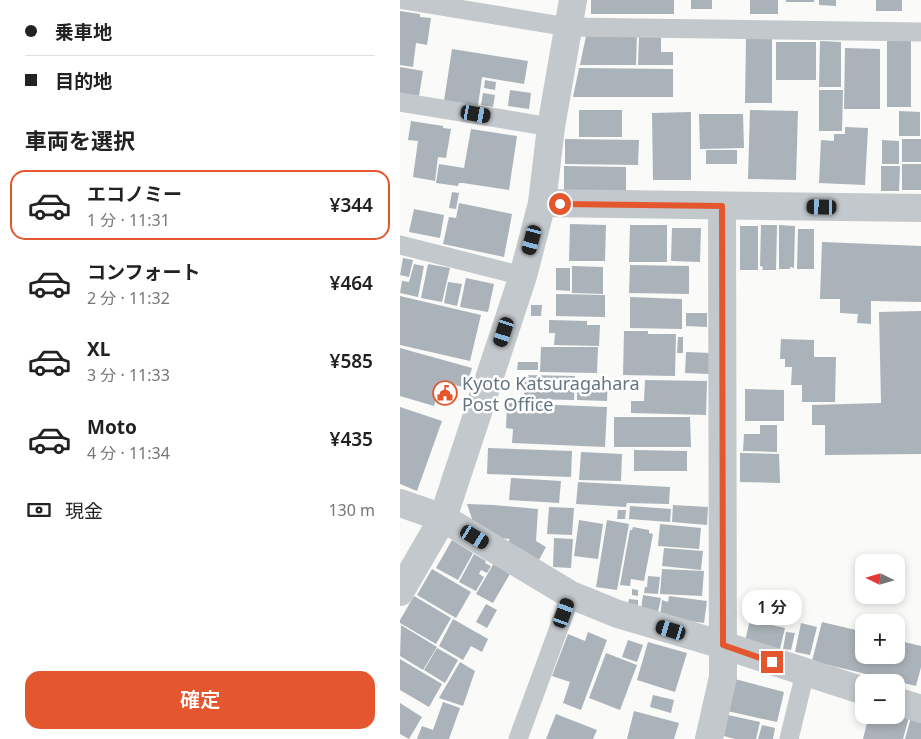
<!DOCTYPE html>
<html lang="ja">
<meta charset="utf-8">
<style>
:root{--surface:#fff;--page:#f2f2f2;--text:#222;--muted:#767676;--line:#e0e0e0;--accent:#e4572e}
body{margin:0;font-family:"Noto Sans","Noto Sans JP",sans-serif;background:var(--page);color:var(--text);height:100vh;display:flex;flex-direction:column;font-size:19px;white-space:nowrap}
*{box-sizing:border-box;margin:0}
p{font-size:16px;color:var(--muted)}
.icon{flex:none;width:28px;height:28px;fill:none;stroke:currentColor;stroke-width:2;stroke-linecap:round;stroke-linejoin:round}
.map{position:relative;flex:1;overflow:hidden}
.drawer{display:flex;flex-direction:column;background:var(--surface);width:400px}
.drawer>*{flex:none}
.guide{display:grid;align-content:center;height:110px;padding:0 25px;background:var(--surface)}
.needle{width:32px;rotate:275deg}
.fabs{position:absolute;left:455px;top:554px;display:grid;gap:10px}
.fabs a{display:grid;place-items:center;width:50px;height:50px;border-radius:10px;background:var(--surface);box-shadow:0 2px 8px #0003;font-size:25px}
.end{position:absolute;width:22px;height:22px;margin:-11px;border:6px solid #e4572e;background:#fff;box-shadow:0 0 0 2px #fff}
.from{border-radius:50%}
.bubble{position:absolute;height:35px;border-radius:15px;background:var(--surface);box-shadow:0 2px 8px #0003;font-size:16px;font-weight:600;line-height:35px;text-align:center}
.car{position:absolute;width:15px;height:30px;margin:-15px -8px;border-radius:6px;box-shadow:0 0 4px 1px #0007;background:linear-gradient(#222 24%,#8ab4d8 0 40%,#222 0 76%,#8ab4d8 0 86%,#222 0)}
.guide b{display:flex;align-items:center;gap:18px;height:48px;font-size:19px}
.guide b+b{border-top:1px solid var(--line)}
.guide i{width:12px;height:12px;background:var(--text)}
ul{padding:0;list-style:none}
li{display:flex;align-items:center;gap:15px;height:70px;margin:0 10px 8px;padding:0 15px;border:2px solid transparent;border-radius:15px}
li div{flex:1}
li b{display:block;font-size:19px}
li em{font-style:normal;font-weight:600}
li.active{border-color:var(--accent)}
li>.icon{width:45px;height:45px;stroke-width:1.5}
h2{padding:0 25px;font-size:22px;line-height:60px}
.pay{display:flex;align-items:center;gap:12px;height:55px;padding:0 25px;font-size:19px}
.pay p{margin-inline-start:auto}
.cta{display:flex;gap:10px;margin-top:auto;padding:10px 25px}
.cta a{flex:1;height:58px;border-radius:15px;background:var(--accent);color:#fff;font-size:20px;font-weight:600;line-height:58px;text-align:center}
main{display:flex;flex:1;min-height:0}
.map>svg:first-child{display:block}
</style>
<main>
<section class="drawer">
<div class="guide">
<b><i class="from"></i>乗車地</b>
<b><i></i>目的地</b>
</div>
<h2>車両を選択</h2>
<ul>
<li class="active"><svg class="icon" aria-label="car" viewBox="0 0 24 24"><path d="M5 17H2v-5l4-1 3-4h7l3 4 3 1v5h-3M9 17h6M6 11h13"/><circle cx="7" cy="17" r="2"/><circle cx="17" cy="17" r="2"/></svg><div><b>エコノミー</b><p>1 分 · 11:31</p></div><em>¥344</em></li>
<li><svg class="icon" aria-label="car" viewBox="0 0 24 24"><path d="M5 17H2v-5l4-1 3-4h7l3 4 3 1v5h-3M9 17h6M6 11h13"/><circle cx="7" cy="17" r="2"/><circle cx="17" cy="17" r="2"/></svg><div><b>コンフォート</b><p>2 分 · 11:32</p></div><em>¥464</em></li>
<li><svg class="icon" aria-label="car" viewBox="0 0 24 24"><path d="M5 17H2v-5l4-1 3-4h7l3 4 3 1v5h-3M9 17h6M6 11h13"/><circle cx="7" cy="17" r="2"/><circle cx="17" cy="17" r="2"/></svg><div><b>XL</b><p>3 分 · 11:33</p></div><em>¥585</em></li>
<li><svg class="icon" aria-label="car" viewBox="0 0 24 24"><path d="M5 17H2v-5l4-1 3-4h7l3 4 3 1v5h-3M9 17h6M6 11h13"/><circle cx="7" cy="17" r="2"/><circle cx="17" cy="17" r="2"/></svg><div><b>Moto</b><p>4 分 · 11:34</p></div><em>¥435</em></li>
</ul>
<div class="pay"><svg class="icon" aria-label="cash" viewBox="0 0 24 24"><path d="M3 7h18v10H3z"/><circle cx="12" cy="12" r="2"/></svg>現金<p>130 m</p></div>
<div class="cta"><a>確定</a></div>
</section>
<div class="map">
<svg width="521" height="739" viewBox="0 0 521 739">
<rect width="100%" height="100%" fill="#fafaf8"/>
<g fill="#aab3b9">
<rect x="191" y="0" width="83" height="14"/>
<rect x="291" y="0" width="21" height="9"/>
<rect x="350" y="0" width="28" height="14"/>
<rect x="386" y="0" width="28" height="2"/>
<polygon points="419,0 436,0 436,6 419,5"/>
<rect x="476" y="0" width="26" height="11"/>
<polygon points="0,11 20,14 20,17 31,18 27,45 16,43 13,67 0,65"/>
<polygon points="237,35 236,65 180,65 186,36"/>
<polygon points="239,36 261,36 261,52 273,52 273,65 238,65"/>
<polygon points="346,38 372,39 372,103 345,103"/>
<rect x="487" y="40" width="24" height="67"/>
<polygon points="420,41 441,42 441,87 419,87"/>
<rect x="376" y="42" width="40" height="38"/>
<polygon points="445,48 480,49 480,109 444,109"/>
<polygon points="52,49 128,61 124,84 82,77 78,106 44,101"/>
<polygon points="0,67 23,71 19,96 0,93"/>
<polygon points="179,68 273,69 273,97 173,97"/>
<polygon points="85,80 96,82 95,90 84,88"/>
<polygon points="110,90 131,93 129,109 108,106"/>
<polygon points="419,90 443,90 442,131 419,131"/>
<polygon points="83,93 95,95 93,107 81,105"/>
<rect x="179" y="110" width="43" height="27"/>
<polygon points="350,110 398,111 396,180 348,179"/>
<polygon points="499,111 520,112 520,136 499,136"/>
<polygon points="291,112 291,180 253,180 252,113"/>
<polygon points="299,114 343,114 344,148 300,149"/>
<polygon points="11,121 43,126 43,128 51,129 46,158 38,157 35,181 13,177 18,141 8,140"/>
<polygon points="445,127 468,128 465,185 419,183 421,140 434,141 434,134 445,134"/>
<polygon points="71,129 117,136 109,190 63,183 59,183 58,186 36,183 39,164 64,168"/>
<polygon points="165,139 239,140 238,165 165,164"/>
<rect x="502" y="139" width="19" height="23"/>
<polygon points="482,140 499,141 499,164 482,164"/>
<rect x="306" y="150" width="31" height="14"/>
<rect x="502" y="164" width="19" height="26"/>
<polygon points="164,166 226,167 226,192 164,192"/>
<polygon points="481,166 500,166 499,191 481,191"/>
<polygon points="52,192 59,193 56,209 49,208"/>
<polygon points="59,203 112,214 104,257 43,244 49,217 56,218"/>
<polygon points="14,209 44,215 40,238 9,232"/>
<polygon points="170,224 206,225 205,261 169,261"/>
<polygon points="230,225 267,225 267,262 229,262"/>
<polygon points="361,225 377,225 376,270 362,270 363,267 360,266"/>
<polygon points="379,225 395,226 394,268 390,267 390,269 379,269"/>
<rect x="340" y="226" width="18" height="44"/>
<polygon points="272,228 301,228 300,262 271,261"/>
<polygon points="398,229 414,229 414,269 397,269"/>
<polygon points="422,242 521,246 521,302 471,301 471,324 457,323 458,314 440,313 440,299 420,299"/>
<polygon points="3,258 13,260 9,277 0,275"/>
<polygon points="14,264 24,266 18,297 0,293 2,281 9,282"/>
<polygon points="28,264 50,268 42,302 21,298"/>
<polygon points="230,265 289,266 289,294 229,293"/>
<polygon points="172,266 203,267 203,294 172,293"/>
<polygon points="156,268 170,268 170,291 156,290"/>
<polygon points="66,278 94,284 88,312 60,307"/>
<polygon points="48,282 62,284 57,306 44,303"/>
<polygon points="156,294 205,295 205,317 156,316"/>
<polygon points="0,296 81,315 70,361 0,345"/>
<polygon points="230,297 282,299 282,329 230,328"/>
<polygon points="131,305 142,305 141,316 131,316"/>
<polygon points="521,311 521,454 425,455 425,425 412,425 412,405 481,403 479,312"/>
<polygon points="286,313 307,313 307,327 286,326"/>
<polygon points="149,320 187,321 187,325 200,325 199,346 154,345 155,333 149,333"/>
<polygon points="224,331 248,331 248,334 276,334 275,376 223,375"/>
<polygon points="278,337 283,337 283,353 277,353"/>
<polygon points="381,339 414,340 414,357 436,357 435,402 402,402 402,385 391,385 392,367 385,367 385,359 380,359"/>
<polygon points="141,347 198,347 197,373 140,372"/>
<polygon points="0,348 72,368 66,388 41,381 34,406 0,396"/>
<polygon points="286,352 311,353 310,374 285,373"/>
<polygon points="118,362 138,362 138,370 117,370"/>
<polygon points="124,375 175,376 174,400 124,399"/>
<polygon points="190,378 208,378 207,401 177,400 177,381 190,381"/>
<polygon points="245,380 307,381 306,415 231,413 231,401 244,401"/>
<polygon points="345,389 384,390 384,421 345,421"/>
<polygon points="107,403 207,407 205,447 112,443 113,429 106,428"/>
<polygon points="0,407 42,421 17,491 0,484"/>
<polygon points="214,417 290,417 291,447 214,447"/>
<polygon points="360,425 377,425 377,452 343,451 344,434 360,434"/>
<polygon points="88,448 172,451 171,477 87,474"/>
<polygon points="234,450 287,451 287,471 234,471"/>
<polygon points="181,452 222,454 221,481 179,480"/>
<polygon points="340,453 379,454 380,483 340,482"/>
<polygon points="111,478 161,481 159,503 109,500"/>
<polygon points="178,482 270,487 269,504 227,503 226,507 176,504"/>
<polygon points="67,504 94,505 138,509 136,541 146,547 139,560 108,542 110,539 89,537 73,522"/>
<polygon points="273,505 308,507 307,525 272,522"/>
<polygon points="230,506 271,509 270,522 229,519"/>
<polygon points="149,507 174,508 172,535 147,534"/>
<polygon points="218,510 226,510 225,519 217,519"/>
<polygon points="179,520 203,524 198,559 174,556"/>
<polygon points="207,520 229,524 217,590 196,587"/>
<polygon points="260,524 301,528 299,549 258,546"/>
<polygon points="233,527 249,530 249,533 253,534 244,581 231,579 230,586 220,585 230,530 232,530"/>
<polygon points="154,538 173,539 171,568 153,567"/>
<polygon points="52,540 73,553 58,580 36,568"/>
<polygon points="264,548 303,551 301,570 262,566"/>
<polygon points="74,554 86,561 85,563 91,566 87,573 81,570 79,574 84,577 76,591 59,582"/>
<polygon points="94,563 111,572 93,603 76,594"/>
<polygon points="32,569 71,592 56,618 17,595"/>
<polygon points="262,569 304,571 302,596 260,594"/>
<polygon points="248,576 260,577 258,594 244,593 245,587 247,587"/>
<polygon points="232,589 238,590 238,596 232,595"/>
<polygon points="243,595 261,598 258,612 241,609"/>
<polygon points="14,596 51,618 36,644 0,623 0,620"/>
<polygon points="269,596 307,601 304,623 260,617 262,600 268,602"/>
<polygon points="229,599 238,600 238,605 228,604"/>
<polygon points="86,604 97,610 87,628 76,622"/>
<polygon points="53,619 88,639 82,652 71,646 63,660 39,646"/>
<polygon points="350,620 385,628 380,649 345,641"/>
<polygon points="422,622 464,632 464,655 496,655 496,640 521,646 521,667 516,686 412,661"/>
<polygon points="401,623 417,627 410,655 395,652"/>
<polygon points="1,625 37,647 23,670 0,656"/>
<polygon points="188,632 207,640 181,710 163,703 170,682 152,676 168,634 185,641"/>
<polygon points="386,632 395,633 391,650 383,649"/>
<polygon points="228,640 243,645 237,662 222,657"/>
<polygon points="248,642 287,653 275,692 237,680"/>
<polygon points="37,648 58,660 45,683 24,670"/>
<polygon points="206,653 237,665 220,710 189,698"/>
<polygon points="0,659 42,684 29,707 0,690"/>
<polygon points="60,662 75,671 63,706 39,698"/>
<polygon points="335,679 384,692 377,722 327,711"/>
<polygon points="253,695 274,700 271,713 250,707"/>
<polygon points="43,702 60,708 49,739 17,739 22,726 33,730"/>
<polygon points="0,703 22,717 9,739 0,734"/>
<polygon points="234,711 279,723 274,739 227,739"/>
<polygon points="156,714 197,730 193,739 146,739"/>
<polygon points="328,715 360,722 356,739 335,739 324,736"/>
<polygon points="469,715 496,715 509,717 503,739 463,739"/>
<polygon points="511,717 521,720 521,739 505,739"/>
<polygon points="362,725 375,728 373,739 358,739"/>
</g>
<g fill="none" stroke-linecap="round" stroke-linejoin="round">
<g stroke="#c3c8cc" stroke-width="19">
<polyline points="4,0 168,27 521,32"/>
<polyline points="0,102 151,127"/>
<polyline points="0,245 123,276"/>
<polyline points="118,739 171,595"/>
<polyline points="389,739 405,673"/>
</g>
<g stroke="#c3c8cc" stroke-width="28">
<polyline points="142,203 521,208"/>
<polyline points="0,503 43,518 171,595 218,614 323,645 464,691"/>
<polyline points="0,592 43,518 123,276 142,203 151,127 173,0"/>
<polyline points="496,701 521,709"/>
<polyline points="309,739 323,677 322,206"/>
</g>
</g>
<g fill="none" stroke-linecap="round" stroke-linejoin="round">
<polyline stroke="#e4572e" stroke-width="6" points="160,204 322,206 323,645 372,662"/>
</g>
<defs>
<g id="civic-ring" transform="scale(1.25)"><circle r="9.5" fill="#fff" stroke="#e4572e" stroke-width="1.5"/><path d="M-.6-6.5H3V-4.5H.6V-3L4-1V1h2V6H-6V1h2V-1L-.6-3ZM-1.2 2.5V6h2.4V2.5Z" fill="#e4572e"/></g>
</defs>
<g fill-rule="evenodd">
<use href="#civic-ring" x="45" y="393"/>
</g>
<g text-anchor="middle" dominant-baseline="central" stroke-width="5" stroke-linejoin="round" paint-order="stroke">
<g font-size="18" fill="#657683" stroke="#fff" text-anchor="start">
<text x="62" y="383">Kyoto Katsuragahara<tspan x="62" dy="21">Post Office</tspan></text>
</g>
</g>
</svg>
<div class="fabs">
<a><svg class="needle" viewBox="-14 -14 28 28"><path d="M0-13l5 13h-10z" fill="#e53935"/><path d="M0 13l5-13h-10z" fill="#767676"/></svg></a>
<a>+</a>
<a>−</a>
</div>
<i class="end from" style="left:160px;top:204px"></i>
<i class="end" style="left:372px;top:662px"></i>
<div class="bubble" style="left:342px;top:590px;width:60px">1 分</div>
<i class="car" style="left:76px;top:114px;rotate:100deg"></i>
<i class="car" style="left:422px;top:207px;rotate:271deg"></i>
<i class="car" style="left:132px;top:240px;rotate:195deg"></i>
<i class="car" style="left:104px;top:332px;rotate:198deg"></i>
<i class="car" style="left:75px;top:537px;rotate:121deg"></i>
<i class="car" style="left:164px;top:613px;rotate:20deg"></i>
<i class="car" style="left:271px;top:630px;rotate:287deg"></i>
</div>
</main>
